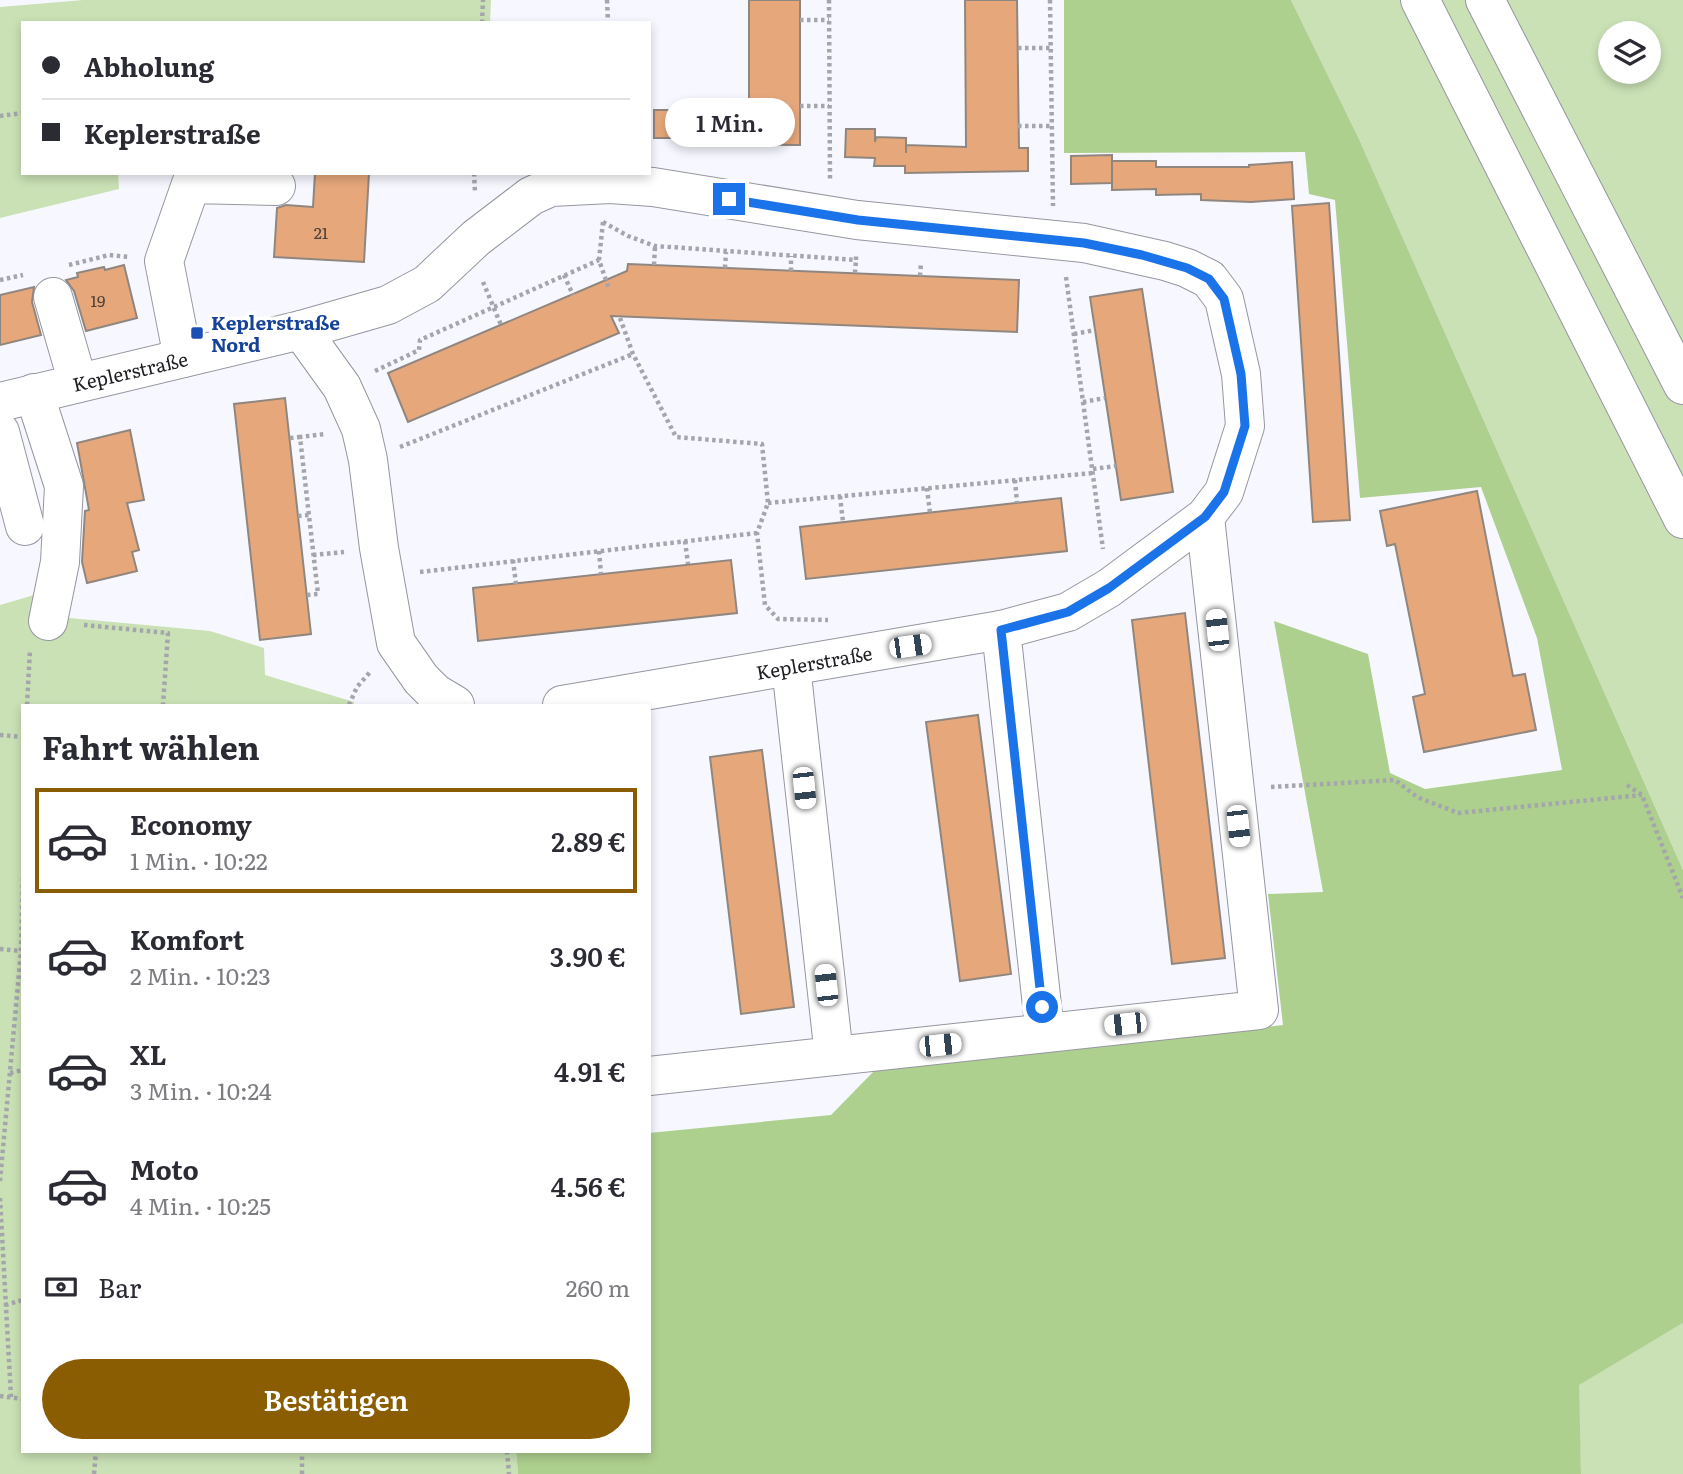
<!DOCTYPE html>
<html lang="de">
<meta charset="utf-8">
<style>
:root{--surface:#fff;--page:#f7f7f7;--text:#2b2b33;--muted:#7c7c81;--line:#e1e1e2;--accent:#8b5d02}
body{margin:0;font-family:Literata,serif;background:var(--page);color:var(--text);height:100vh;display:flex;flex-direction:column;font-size:26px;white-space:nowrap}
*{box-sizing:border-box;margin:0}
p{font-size:23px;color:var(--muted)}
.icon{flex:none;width:38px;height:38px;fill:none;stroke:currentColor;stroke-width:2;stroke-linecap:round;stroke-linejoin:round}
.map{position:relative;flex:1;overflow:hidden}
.sheet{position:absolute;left:21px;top:704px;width:630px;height:749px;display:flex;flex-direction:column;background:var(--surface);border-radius:0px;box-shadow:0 4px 10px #0003}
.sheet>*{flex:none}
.hud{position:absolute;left:21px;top:21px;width:630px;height:154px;border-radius:0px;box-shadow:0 4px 10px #0003;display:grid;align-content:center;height:154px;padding:0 21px;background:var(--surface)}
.tools{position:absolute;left:1598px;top:21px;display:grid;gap:14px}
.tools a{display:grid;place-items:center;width:63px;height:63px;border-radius:50%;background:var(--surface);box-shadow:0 4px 10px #0003;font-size:35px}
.end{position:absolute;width:32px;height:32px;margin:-16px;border:9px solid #1a73e8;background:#fff;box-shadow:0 0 0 4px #fff}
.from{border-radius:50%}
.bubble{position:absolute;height:49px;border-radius:24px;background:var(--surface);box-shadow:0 4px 10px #0003;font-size:23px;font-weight:600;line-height:49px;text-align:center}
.car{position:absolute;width:21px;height:42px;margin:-21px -10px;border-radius:9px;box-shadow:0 0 5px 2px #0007;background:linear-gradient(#fff 24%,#345 0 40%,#fff 0 76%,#345 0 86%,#fff 0)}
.hud b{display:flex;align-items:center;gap:24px;height:66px;font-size:26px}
.hud b+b{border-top:2px solid var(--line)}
.hud i{width:18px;height:18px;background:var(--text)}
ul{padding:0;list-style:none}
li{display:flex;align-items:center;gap:21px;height:105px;margin:0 14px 10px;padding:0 7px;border:4px solid transparent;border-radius:0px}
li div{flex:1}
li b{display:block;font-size:26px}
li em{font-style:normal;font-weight:600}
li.active{border-color:var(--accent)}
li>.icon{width:63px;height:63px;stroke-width:1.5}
h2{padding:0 21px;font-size:32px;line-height:84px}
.pay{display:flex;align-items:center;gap:18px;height:77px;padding:0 21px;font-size:26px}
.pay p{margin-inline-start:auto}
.cta{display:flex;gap:14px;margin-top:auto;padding:14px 21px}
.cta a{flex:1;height:80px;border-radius:42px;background:var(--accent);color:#fff;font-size:28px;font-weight:600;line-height:80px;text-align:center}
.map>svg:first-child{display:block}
</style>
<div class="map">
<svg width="1683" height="1474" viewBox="0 0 1683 1474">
<rect width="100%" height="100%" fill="#f7f8ff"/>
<g fill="#cae1b5" fill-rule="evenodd">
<polygon points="83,0 491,0 490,23 23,23 23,173 118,173 119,189 0,218 0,7"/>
<path d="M 1291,0 L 1683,0 L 1683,870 L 1359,139 ZM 1610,33 L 1648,33 L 1648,72 L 1610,72 Z"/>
<polygon points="34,595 37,615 210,631 264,648 265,675 354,702 354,705 23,705 23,1451 516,1451 518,1474 0,1474 0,605"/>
<polygon points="1683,1323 1683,1474 1581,1474 1578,1385"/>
</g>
<polygon fill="#aed08e" points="1064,0 1291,0 1359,139 1683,870 1683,1323 1579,1385 1581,1474 518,1474 516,1451 649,1451 649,1133 831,1115 877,1068 1283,1025 1268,894 1323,892 1274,621 1368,654 1390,773 1425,789 1562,770 1537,638 1481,487 1360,498 1335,200 1309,194 1305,152 1064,153"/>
<g fill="#e6a87b" stroke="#908680" stroke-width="2">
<polygon points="749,0 800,0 800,145 684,144 684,138 654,138 654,110 684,110 684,116 749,116"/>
<polygon points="965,0 1017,0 1019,148 1028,148 1028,171 905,173 905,166 874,166 875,158 845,157 846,129 875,129 875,142 876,137 906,138 906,153 906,145 966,147"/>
<polygon points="1112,155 1112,183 1071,184 1071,156"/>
<polygon points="1112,161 1156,161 1156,167 1249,167 1249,165 1292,162 1294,199 1251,202 1201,200 1201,194 1156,195 1156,189 1112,190"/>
<polygon points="315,173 369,173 364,262 274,257 277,208 286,205 313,207"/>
<polygon points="1329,203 1350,520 1313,522 1292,206"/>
<polygon points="628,264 1019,280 1017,332 611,316 619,333 408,422 388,373 627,271"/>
<polygon points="124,265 137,318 86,331 74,291 66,280 78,277 77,273 104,267 105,270"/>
<polygon points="34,287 32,302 41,335 0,345 0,295"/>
<polygon points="1142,289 1173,492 1121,500 1090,297"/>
<polygon points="285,398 311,634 260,640 234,404"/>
<polygon points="130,430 144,500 127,503 139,550 132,552 137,571 87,583 82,562 85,511 89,510 77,443"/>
<polygon points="1477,491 1513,676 1525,674 1536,730 1424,752 1413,697 1425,694 1395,544 1387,546 1380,511"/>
<polygon points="1061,498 1067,551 806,579 800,527"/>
<polygon points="731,560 737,613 478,641 473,588"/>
<polygon points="1185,613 1225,958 1172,964 1132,620"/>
<polygon points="978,715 1011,974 960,981 926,722"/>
<polygon points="762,750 794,1007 741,1014 710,757"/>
</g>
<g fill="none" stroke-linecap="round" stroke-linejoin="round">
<g stroke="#9596a1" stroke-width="40">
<g id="minor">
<polyline points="53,297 78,383"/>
<polyline points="301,330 342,387 361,429 368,460 379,548 396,643 421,679 435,693 455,705"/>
<polyline points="183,358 164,261 191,184 276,186"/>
<polyline points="34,393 64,486 60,562 48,621"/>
<polyline points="0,402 301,330 388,305 427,284 476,238 531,196 551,187 610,184 653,187 857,220 1084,243 1165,261 1187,268 1209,279 1224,299 1241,374 1245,426 1224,492 1205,517 1109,588 1068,612 1001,630 562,705"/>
<polyline points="0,432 25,526"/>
<polyline points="1001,630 1045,1033"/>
<polyline points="791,666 834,1056"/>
<polyline points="649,1076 1259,1010 1205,517"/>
</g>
</g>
<g stroke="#9596a1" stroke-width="40">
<g id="highway">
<polyline points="1420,0 1683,519"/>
<polyline points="1485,0 1683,385"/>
</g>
</g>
<g stroke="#a5a6ac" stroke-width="4.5" stroke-dasharray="3.5 3.5" stroke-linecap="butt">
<polyline points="607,0 608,23"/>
<polyline points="829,0 830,180"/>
<polyline points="1050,0 1053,206"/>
<polyline points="800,20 829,20"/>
<polyline points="482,23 483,0"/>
<polyline points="1018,48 1051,48"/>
<polyline points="800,106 829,106"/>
<polyline points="0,116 23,113"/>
<polyline points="1018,126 1052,126"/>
<polyline points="474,173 475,192"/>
<polyline points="603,222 628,236 655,246 856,260 856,256"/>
<polyline points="603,222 599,260 609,289"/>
<polyline points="69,265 109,255 129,257"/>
<polyline points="654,265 655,246"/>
<polyline points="725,268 726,252"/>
<polyline points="791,271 791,256"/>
<polyline points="855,273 856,260"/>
<polyline points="564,275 573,295"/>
<polyline points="920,276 921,263"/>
<polyline points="1066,277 1103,549"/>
<polyline points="0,280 23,275"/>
<polyline points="483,282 501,325"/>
<polyline points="620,318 633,354 676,437 762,444 768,503 757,533 765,605 778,619 828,620"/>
<polyline points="1074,334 1095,330"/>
<polyline points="375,371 419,350 420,340 599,260"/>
<polyline points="1083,402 1105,398"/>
<polyline points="290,438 300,437"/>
<polyline points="400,447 633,354"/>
<polyline points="1093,469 1116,466"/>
<polyline points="1015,480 1017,503"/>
<polyline points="927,488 930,513"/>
<polyline points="840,496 843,522"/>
<polyline points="768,503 1093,473"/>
<polyline points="298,516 309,515"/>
<polyline points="685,541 688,564"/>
<polyline points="599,551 601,574"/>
<polyline points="313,555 344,552"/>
<polyline points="513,560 516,584"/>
<polyline points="420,572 757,533"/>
<polyline points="307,595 318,594 300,437 325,434"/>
<polyline points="84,625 168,633 163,705"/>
<polyline points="27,705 30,650"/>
<polyline points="349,705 357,687 371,671"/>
<polyline points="0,735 23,737"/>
<polyline points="1627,785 1642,795 1683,898"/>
<polyline points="1271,787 1395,780 1417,797 1458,813 1642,795"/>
<polyline points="0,949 21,951"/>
<polyline points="10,1073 23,1070"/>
<polyline points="0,1181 21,951 23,876"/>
<polyline points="0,1198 11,1397"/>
<polyline points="5,1305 23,1300"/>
<polyline points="0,1396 23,1399"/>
<polyline points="507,1451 509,1474"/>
<polyline points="94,1474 96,1451"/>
<polyline points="302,1474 302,1451"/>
</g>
<use href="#minor" stroke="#fff" stroke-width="38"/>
<use href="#highway" stroke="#fff" stroke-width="38"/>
</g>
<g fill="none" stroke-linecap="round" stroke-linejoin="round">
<polyline stroke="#1a73e8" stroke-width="9" points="729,199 858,220 1084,243 1142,255 1187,268 1209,279 1224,299 1241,374 1245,426 1224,492 1205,517 1109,588 1068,612 1001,630 1042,1007"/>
</g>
<rect fill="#1a4fb4" stroke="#fff" stroke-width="2.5" x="190" y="326" width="14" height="14" rx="3.5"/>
<g text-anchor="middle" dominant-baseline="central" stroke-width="7" stroke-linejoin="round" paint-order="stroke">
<g font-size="16" fill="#504139">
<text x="321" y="232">21</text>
<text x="98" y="300">19</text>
</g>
<g font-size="19" font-weight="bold" fill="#164399" stroke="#fff" text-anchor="start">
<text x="211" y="322">Keplerstraße<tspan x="211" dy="22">Nord</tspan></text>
</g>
<g font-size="19" fill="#1e1f23" stroke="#fff">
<text transform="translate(130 371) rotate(-13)">Keplerstraße</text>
<text transform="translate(814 662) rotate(-10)">Keplerstraße</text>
</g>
</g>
</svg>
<div class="tools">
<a><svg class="icon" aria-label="layers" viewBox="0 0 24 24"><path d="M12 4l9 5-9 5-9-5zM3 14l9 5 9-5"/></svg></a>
</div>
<i class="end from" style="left:1042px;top:1007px"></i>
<i class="end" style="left:729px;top:199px"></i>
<div class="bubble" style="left:665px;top:98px;width:130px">1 Min.</div>
<i class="car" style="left:1217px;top:630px;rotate:354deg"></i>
<i class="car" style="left:910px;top:646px;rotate:82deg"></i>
<i class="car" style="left:804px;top:788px;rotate:174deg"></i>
<i class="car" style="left:1238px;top:826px;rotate:174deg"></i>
<i class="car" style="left:826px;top:985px;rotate:354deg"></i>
<i class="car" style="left:1125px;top:1024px;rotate:264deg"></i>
<i class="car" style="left:940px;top:1045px;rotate:84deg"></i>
<div class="hud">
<b><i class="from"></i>Abholung</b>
<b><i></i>Keplerstraße</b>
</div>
<section class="sheet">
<h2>Fahrt wählen</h2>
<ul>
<li class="active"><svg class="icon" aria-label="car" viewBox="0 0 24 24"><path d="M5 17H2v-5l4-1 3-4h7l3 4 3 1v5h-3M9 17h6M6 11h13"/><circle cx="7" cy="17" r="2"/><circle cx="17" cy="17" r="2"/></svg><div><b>Economy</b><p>1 Min. · 10:22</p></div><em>2.89 €</em></li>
<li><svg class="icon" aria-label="car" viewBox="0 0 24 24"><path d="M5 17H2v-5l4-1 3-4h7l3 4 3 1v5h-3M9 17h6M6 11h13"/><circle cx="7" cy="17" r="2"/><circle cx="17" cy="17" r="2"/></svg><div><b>Komfort</b><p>2 Min. · 10:23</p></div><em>3.90 €</em></li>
<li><svg class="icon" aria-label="car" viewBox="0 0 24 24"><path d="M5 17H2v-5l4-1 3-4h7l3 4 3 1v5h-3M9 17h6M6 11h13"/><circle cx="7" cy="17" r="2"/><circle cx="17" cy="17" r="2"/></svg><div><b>XL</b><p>3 Min. · 10:24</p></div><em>4.91 €</em></li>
<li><svg class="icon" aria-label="car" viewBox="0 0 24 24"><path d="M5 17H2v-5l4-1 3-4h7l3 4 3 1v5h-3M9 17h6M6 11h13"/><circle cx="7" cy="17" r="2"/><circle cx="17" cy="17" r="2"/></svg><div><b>Moto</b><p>4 Min. · 10:25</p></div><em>4.56 €</em></li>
</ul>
<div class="pay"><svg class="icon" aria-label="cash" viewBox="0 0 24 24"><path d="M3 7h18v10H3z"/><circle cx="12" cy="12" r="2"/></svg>Bar<p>260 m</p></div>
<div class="cta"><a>Bestätigen</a></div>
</section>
</div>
